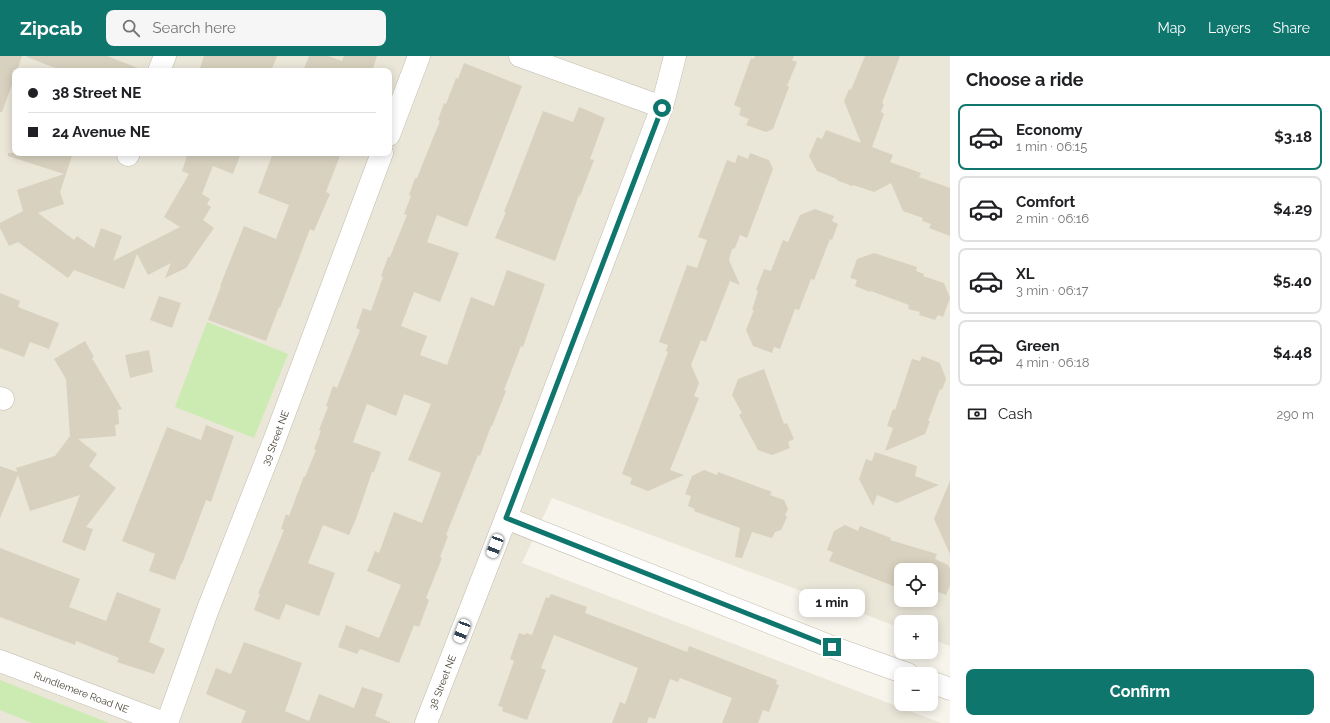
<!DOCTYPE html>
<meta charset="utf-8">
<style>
:root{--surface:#fff;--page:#f6f6f6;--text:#202124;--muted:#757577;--line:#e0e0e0;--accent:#0f766e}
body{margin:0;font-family:Raleway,sans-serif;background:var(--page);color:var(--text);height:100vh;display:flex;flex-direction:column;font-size:15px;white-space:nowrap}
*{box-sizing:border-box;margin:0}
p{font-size:13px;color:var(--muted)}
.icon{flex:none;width:22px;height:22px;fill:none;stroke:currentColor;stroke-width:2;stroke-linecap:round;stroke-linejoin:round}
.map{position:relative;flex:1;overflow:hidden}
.panel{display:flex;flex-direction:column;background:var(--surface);width:380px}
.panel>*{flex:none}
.guide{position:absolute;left:12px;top:12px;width:380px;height:88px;border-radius:8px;box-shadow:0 2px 10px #0003;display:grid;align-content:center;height:88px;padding:0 16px;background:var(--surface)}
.tools{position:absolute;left:894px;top:507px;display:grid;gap:8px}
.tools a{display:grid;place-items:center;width:44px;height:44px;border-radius:8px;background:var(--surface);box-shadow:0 2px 10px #0003;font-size:20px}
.end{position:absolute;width:18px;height:18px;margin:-9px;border:5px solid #0f766e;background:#fff;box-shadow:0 0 0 2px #fff}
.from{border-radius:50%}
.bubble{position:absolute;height:28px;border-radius:8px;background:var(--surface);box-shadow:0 2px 10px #0003;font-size:13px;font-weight:700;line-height:28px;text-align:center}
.car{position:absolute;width:12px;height:24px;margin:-12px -6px;border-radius:5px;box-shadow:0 0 3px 1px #0007;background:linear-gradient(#fff 24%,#345 0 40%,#fff 0 76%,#345 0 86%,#fff 0)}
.guide b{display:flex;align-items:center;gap:14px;height:38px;font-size:15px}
.guide b+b{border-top:1px solid var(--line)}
.guide i{width:10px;height:10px;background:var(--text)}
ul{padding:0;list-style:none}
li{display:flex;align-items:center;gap:12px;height:66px;margin:0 8px 6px;padding:0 8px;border:2px solid var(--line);border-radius:8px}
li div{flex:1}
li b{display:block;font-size:15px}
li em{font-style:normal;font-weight:700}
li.active{border-color:var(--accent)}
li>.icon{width:36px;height:36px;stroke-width:1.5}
h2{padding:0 16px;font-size:18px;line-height:48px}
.pay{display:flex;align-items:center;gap:10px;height:44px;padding:0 16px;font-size:15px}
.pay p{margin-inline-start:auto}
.cta{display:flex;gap:8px;margin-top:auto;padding:8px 16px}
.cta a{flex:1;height:46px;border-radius:8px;background:var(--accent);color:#fff;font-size:16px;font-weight:700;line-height:46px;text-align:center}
header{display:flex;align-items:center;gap:24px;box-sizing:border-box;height:56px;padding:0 20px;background:var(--accent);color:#fff}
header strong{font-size:19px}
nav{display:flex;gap:22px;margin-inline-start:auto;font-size:14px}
.search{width:280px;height:36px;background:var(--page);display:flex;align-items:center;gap:10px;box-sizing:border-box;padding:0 14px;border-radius:8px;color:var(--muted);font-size:15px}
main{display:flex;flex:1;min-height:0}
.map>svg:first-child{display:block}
</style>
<header>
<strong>Zipcab</strong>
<div class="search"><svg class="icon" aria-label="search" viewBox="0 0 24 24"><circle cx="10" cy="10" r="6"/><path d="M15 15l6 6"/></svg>Search here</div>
<nav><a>Map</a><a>Layers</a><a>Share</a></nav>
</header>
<main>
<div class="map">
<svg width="950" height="667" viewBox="0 0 950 667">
<rect width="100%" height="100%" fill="#f6f4eb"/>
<path fill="#eae6d8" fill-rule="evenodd" d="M 0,0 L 950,0 L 950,590 L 931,583 L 931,566 L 901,566 L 901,572 L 552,442 L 522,507 L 941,667 L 0,667 ZM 15,15 L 389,15 L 389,97 L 15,97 ZM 901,514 L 931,514 L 931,544 L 901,544 Z"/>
<g fill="#ccebb2">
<polygon points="207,266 288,298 254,382 175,351"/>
<polygon points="0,624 109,667 32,667 0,654"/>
</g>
<g fill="#d8d1bf">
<polygon points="0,0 22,0 17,15 15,15 15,20 2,56 0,56"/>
<polygon points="27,0 107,0 143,14 143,15 63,15 27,1"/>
<polygon points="204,0 277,0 271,15 199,15"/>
<polygon points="309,0 328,0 342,5 344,0 377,0 372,15 303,15"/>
<polygon points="755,0 794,0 792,4 797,6 787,30 789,31 773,73 766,76 746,69 749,63 739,59 741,52 734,49 751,2 754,3"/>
<polygon points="865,0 900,0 882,47 884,48 881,56 884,58 872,91 893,99 890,106 921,117 919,121 950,132 950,180 929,172 931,168 922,165 923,162 903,155 891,127 874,136 853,129 852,130 836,124 837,123 817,115 809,100 817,81 822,83 826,74 861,87 844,45 849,33 851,34"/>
<polygon points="464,7 522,30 467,171 437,159 427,186 459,197 440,246 414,236 401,270 427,280 420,299 447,309 471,241 494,250 507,214 545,228 523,291 521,290 504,334 506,335 492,370 491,370 480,400 478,399 446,479 448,480 440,501 442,502 426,542 429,544 419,571 414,569 399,607 360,593 357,598 338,591 346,569 379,582 401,529 367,515 375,495 379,497 394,456 422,467 441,417 408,404 431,348 404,338 396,360 367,348 353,386 381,396 374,416 372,416 356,463 349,479 323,469 308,507 335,517 319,560 288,549 286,548 279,564 254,554 260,538 258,538 284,474 281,473 286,458 289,460 304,420 305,421 316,394 314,393 321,375 319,374 328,351 326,350 333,330 337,332 360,274 356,272 363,252 371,255 383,221 381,220 388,201 390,201 407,159 404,158 411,140 409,139 415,122 417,122 429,92 440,65 438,64 444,47 446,48 456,22 458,23"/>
<polygon points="579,51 605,62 590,103 594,104 580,140 579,139 555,205 495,182 506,156 504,156 543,55 573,66"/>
<polygon points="8,97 73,97 60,136 64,148 38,157 74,184 77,180 94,192 101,172 122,180 113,205 180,171 164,161 189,118 182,115 187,100 182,97 241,97 233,118 213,110 202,138 210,143 207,148 211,151 203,164 214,172 186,212 165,222 171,207 148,219 137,198 124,233 74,214 68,222 18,186 9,190 0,172 0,167 23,155 17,134 64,118 8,100"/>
<polygon points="273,97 341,97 326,136 330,138 314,175 310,173 280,252 279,251 266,285 208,264 221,230 220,230 244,170 276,183 289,149 258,137"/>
<polygon points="750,97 769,104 773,113 747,182 740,179 735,192 732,193 729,204 740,229 730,225 706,286 701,284 691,309 699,327 694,340 699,342 670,414 684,419 648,435 630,428 632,422 622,418 668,296 666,295 668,289 659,286 687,209 697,212 707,184 698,181 727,104 735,107 738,99 748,103"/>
<polygon points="815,153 834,160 832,165 838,168 832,184 830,183 814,224 811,223 799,254 795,253 780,293 774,291 772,297 753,290 746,274 754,254 752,254 758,235 756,234 764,213 771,215 783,184 788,186 800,159"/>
<polygon points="874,197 917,211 916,215 924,218 923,220 944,227 950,242 943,261 938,259 935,264 919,259 920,256 908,253 909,249 871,235 870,236 855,230 857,224 850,222 857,203"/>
<polygon points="0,237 20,245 18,251 59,267 49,293 30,286 24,301 0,292"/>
<polygon points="159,240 181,247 172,272 150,264"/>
<polygon points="85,285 94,301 92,302 122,353 118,354 119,368 115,369 116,380 78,383 97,398 89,410 116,432 86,471 93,473 85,495 62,486 80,439 30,455 18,419 0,462 0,410 17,416 16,412 55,400 70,380 66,323 54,303"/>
<polygon points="149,294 153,316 130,322 125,299"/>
<polygon points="922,300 940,307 946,323 942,334 940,333 928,365 930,365 925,378 885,395 893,372 887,370 893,353 895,354 912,303 920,305"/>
<polygon points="764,313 784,368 787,367 794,383 788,386 790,392 772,399 758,394 739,359 742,357 732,339 738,323"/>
<polygon points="206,369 234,380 211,446 206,444 182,508 181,508 175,524 149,515 155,498 122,485 167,371 201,384"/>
<polygon points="875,396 917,410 915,420 939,429 897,447 877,439 873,450 859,423 866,403 872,405"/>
<polygon points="704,414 717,419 718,416 772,436 770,439 784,444 788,453 785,459 787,461 781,474 775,476 772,482 752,476 742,502 735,501 740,472 694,455 695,453 688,450 691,440 685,438 692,420"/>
<polygon points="950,425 950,498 934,463"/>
<polygon points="845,469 858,475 860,470 891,482 890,484 937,498 935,503 948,509 950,513 950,529 946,539 931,533 931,514 901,514 901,533 829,505 833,496 827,494 834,475"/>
<polygon points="0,492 80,523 69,551 106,565 117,536 161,553 149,586 165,593 154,618 117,606 119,602 76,585 75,589 0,561"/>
<polygon points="551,538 587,551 585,557 630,574 687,596 689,590 777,624 776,628 779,629 769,656 763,654 758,667 722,667 732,642 680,622 678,626 670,623 655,663 649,661 647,667 612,667 620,646 625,648 638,612 554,579 541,612 546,614 527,664 502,655 503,651 498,650 514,605 510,603 519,577 525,579 526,577 532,579 546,541 549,542"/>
<polygon points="244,586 302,607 285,655 309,665 319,638 354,652 362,631 383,638 375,660 390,666 390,667 241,667 246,655 206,638 216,612 231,618"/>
</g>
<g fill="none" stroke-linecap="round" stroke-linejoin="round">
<g stroke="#c2bdac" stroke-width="23">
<g id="minor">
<polyline points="520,0 662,51"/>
<polyline points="159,15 165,0"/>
<polyline points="389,79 419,0"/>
<polyline points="128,99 129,97"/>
<polyline points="0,342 3,343"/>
<polyline points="506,462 832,591 908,618"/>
<path id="s1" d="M 0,605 L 164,667"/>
<polyline points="931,626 950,633"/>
<path id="s2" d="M 167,667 L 208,553 L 274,385 L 382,97"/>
<path id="s3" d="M 426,667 L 506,462 L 662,51 L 675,0"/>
</g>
</g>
<use href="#minor" stroke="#fff" stroke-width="22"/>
</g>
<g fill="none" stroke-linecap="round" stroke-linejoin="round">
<polyline stroke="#0f766e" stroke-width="5" points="662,52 506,462 832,591"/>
</g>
<g text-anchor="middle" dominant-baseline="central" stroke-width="3" stroke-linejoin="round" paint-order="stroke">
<g font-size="10" fill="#4b4538" stroke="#fff">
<text stroke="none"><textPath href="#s2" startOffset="305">39 Street NE</textPath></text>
<text stroke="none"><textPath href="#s3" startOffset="44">38 Street NE</textPath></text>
<text stroke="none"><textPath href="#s1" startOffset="87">Rundlemere Road NE</textPath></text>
</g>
</g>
</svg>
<div class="tools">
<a><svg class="icon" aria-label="locate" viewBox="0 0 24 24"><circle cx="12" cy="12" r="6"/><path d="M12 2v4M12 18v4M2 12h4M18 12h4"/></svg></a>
<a>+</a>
<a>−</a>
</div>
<i class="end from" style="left:662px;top:52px"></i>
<i class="end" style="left:832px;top:591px"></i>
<div class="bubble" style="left:799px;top:533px;width:66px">1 min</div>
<i class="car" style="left:495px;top:490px;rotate:201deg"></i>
<i class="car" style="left:462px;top:575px;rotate:201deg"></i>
<div class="guide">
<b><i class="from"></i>38 Street NE</b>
<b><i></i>24 Avenue NE</b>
</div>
</div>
<section class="panel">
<h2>Choose a ride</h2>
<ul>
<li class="active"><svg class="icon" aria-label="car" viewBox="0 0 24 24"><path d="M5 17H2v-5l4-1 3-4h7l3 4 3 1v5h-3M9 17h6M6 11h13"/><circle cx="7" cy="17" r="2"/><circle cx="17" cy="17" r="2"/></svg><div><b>Economy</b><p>1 min · 06:15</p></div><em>$3.18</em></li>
<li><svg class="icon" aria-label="car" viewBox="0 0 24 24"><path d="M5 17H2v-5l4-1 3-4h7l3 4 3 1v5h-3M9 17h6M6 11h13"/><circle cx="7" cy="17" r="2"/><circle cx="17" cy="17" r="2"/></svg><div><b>Comfort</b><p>2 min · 06:16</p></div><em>$4.29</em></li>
<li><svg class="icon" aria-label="car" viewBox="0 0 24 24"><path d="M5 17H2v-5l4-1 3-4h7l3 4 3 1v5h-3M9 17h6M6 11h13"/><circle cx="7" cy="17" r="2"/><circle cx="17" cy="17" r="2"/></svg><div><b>XL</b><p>3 min · 06:17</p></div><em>$5.40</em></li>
<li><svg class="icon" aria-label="car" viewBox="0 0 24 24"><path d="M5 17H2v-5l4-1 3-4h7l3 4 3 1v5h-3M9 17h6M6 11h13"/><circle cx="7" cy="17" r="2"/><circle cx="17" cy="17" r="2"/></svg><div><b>Green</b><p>4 min · 06:18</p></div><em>$4.48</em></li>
</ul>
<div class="pay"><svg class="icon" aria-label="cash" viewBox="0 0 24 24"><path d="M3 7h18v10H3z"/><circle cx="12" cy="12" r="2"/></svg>Cash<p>290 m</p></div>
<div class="cta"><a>Confirm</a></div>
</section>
</main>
